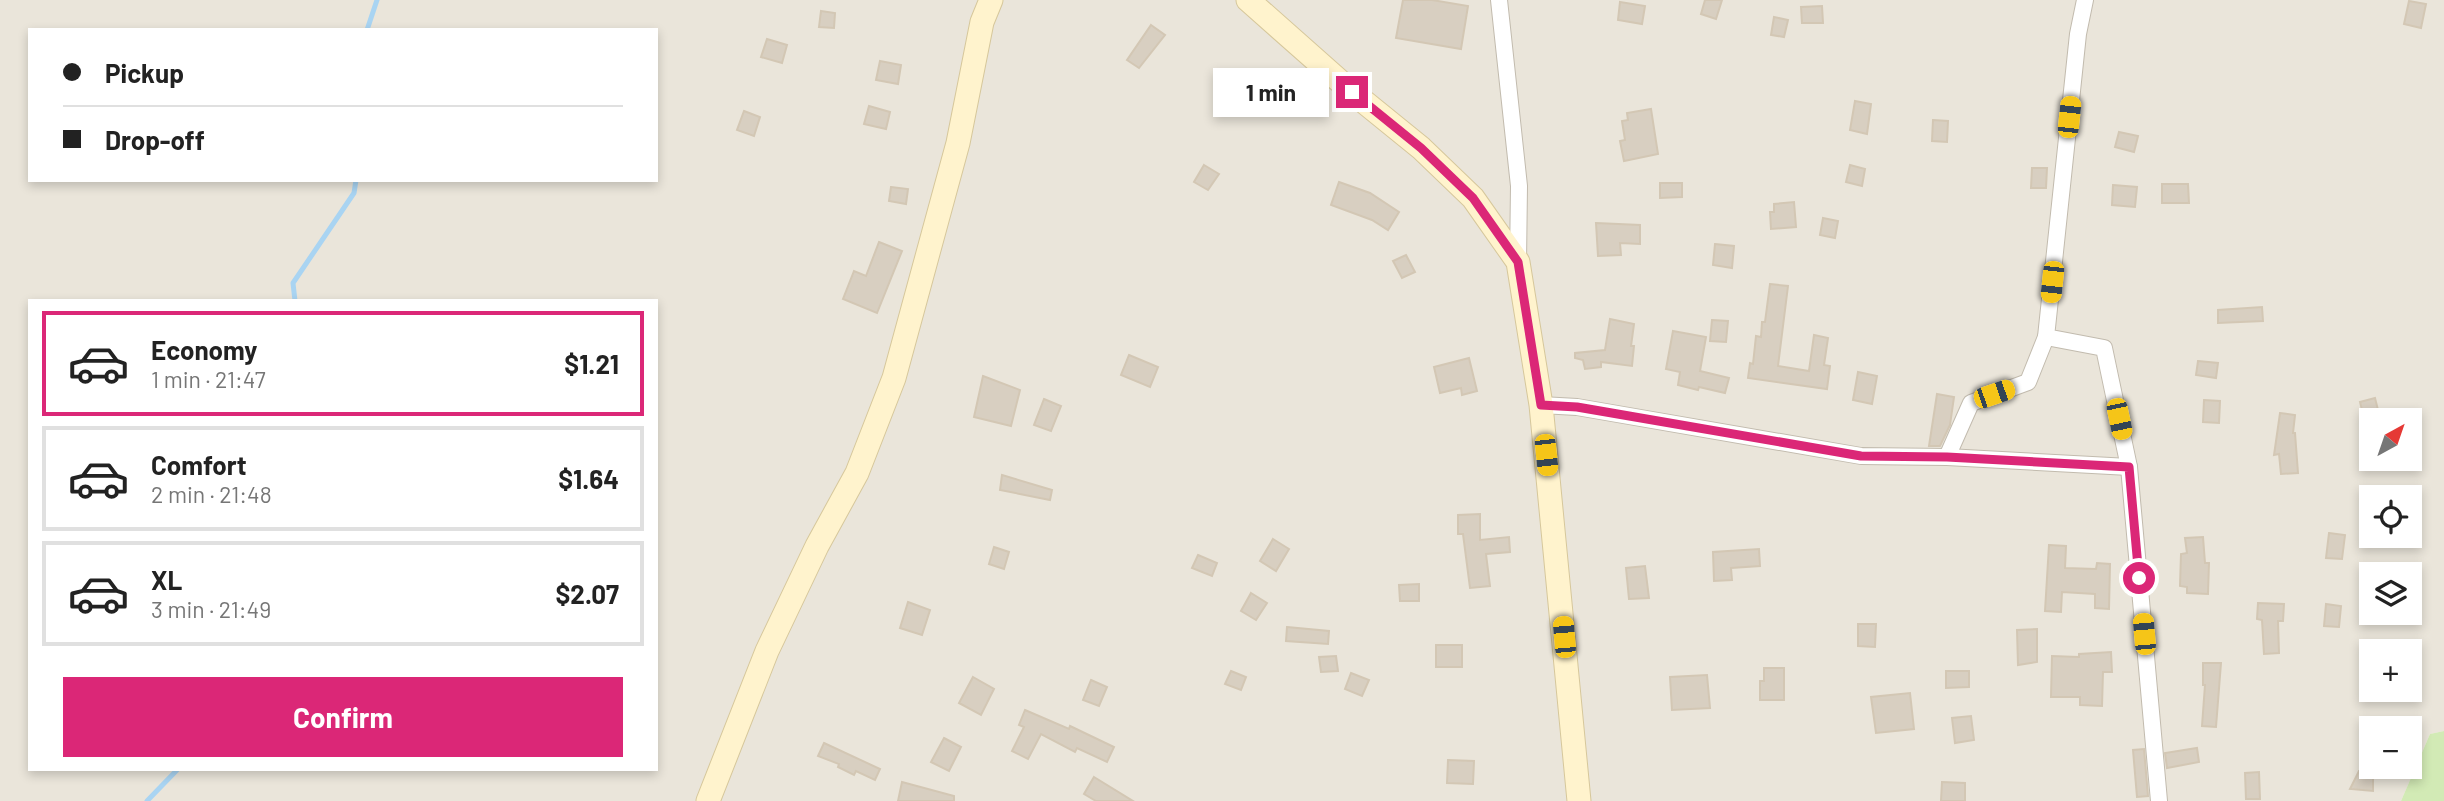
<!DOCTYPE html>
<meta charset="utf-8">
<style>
:root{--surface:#fff;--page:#f2f2f2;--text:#222;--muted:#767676;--line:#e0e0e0;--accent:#db2777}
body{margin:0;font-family:Barlow,sans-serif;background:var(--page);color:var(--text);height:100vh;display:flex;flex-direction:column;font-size:26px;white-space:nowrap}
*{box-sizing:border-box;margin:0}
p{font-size:23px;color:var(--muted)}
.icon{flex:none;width:38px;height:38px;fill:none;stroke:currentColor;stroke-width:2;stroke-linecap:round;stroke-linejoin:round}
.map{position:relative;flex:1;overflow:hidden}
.panel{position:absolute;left:28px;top:299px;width:630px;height:472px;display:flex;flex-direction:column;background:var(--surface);border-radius:0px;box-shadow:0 4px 10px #0003}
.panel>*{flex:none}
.top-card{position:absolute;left:28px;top:28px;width:630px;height:154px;border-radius:0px;box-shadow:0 4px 10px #0003;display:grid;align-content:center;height:154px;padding:0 35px;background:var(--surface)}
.needle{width:46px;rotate:40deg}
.controls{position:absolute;left:2359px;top:408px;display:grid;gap:14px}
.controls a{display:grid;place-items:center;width:63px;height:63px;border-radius:0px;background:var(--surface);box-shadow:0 4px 10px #0003;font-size:35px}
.end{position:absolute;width:32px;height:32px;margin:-16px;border:9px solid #db2777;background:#fff;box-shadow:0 0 0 4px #fff}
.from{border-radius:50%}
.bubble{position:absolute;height:49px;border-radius:0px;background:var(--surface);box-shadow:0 4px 10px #0003;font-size:23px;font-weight:700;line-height:49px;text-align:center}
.car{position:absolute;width:21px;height:42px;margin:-21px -10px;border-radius:9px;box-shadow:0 0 5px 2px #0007;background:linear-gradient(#f5c518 24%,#345 0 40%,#f5c518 0 76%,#345 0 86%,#f5c518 0)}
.top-card b{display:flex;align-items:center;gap:24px;height:66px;font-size:26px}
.top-card b+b{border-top:2px solid var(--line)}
.top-card i{width:18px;height:18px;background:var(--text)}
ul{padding:12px 0 0;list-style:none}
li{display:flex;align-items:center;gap:21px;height:105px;margin:0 14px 10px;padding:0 21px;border:4px solid var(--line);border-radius:0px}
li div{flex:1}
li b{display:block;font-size:26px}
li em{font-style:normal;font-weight:700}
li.active{border-color:var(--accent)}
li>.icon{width:63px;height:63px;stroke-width:1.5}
.button{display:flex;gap:14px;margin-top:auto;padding:14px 35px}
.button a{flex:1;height:80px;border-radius:0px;background:var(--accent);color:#fff;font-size:28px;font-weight:700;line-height:80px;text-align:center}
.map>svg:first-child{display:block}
</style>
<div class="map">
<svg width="2444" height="801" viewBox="0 0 2444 801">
<rect width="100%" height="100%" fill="#f6f3ec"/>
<path fill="#eae5da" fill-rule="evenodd" d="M 0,0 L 2444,0 L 2444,731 L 2430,734 L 2401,801 L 0,801 ZM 30,30 L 656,30 L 656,180 L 30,180 ZM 30,301 L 656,301 L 656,770 L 30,770 ZM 2371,420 L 2410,420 L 2410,458 L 2371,458 ZM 2371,497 L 2410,497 L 2410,536 L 2371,536 ZM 2371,574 L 2410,574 L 2410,612 L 2371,612 ZM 2371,651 L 2410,651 L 2410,690 L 2371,690 ZM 2371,728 L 2410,728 L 2410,766 L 2371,766 Z"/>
<polygon fill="#d2eab5" points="2444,731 2444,801 2401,801 2430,734"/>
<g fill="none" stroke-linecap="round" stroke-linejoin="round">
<g stroke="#a9d4f2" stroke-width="5">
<polyline points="367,30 377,0"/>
<polyline points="295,301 293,283 354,193 356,180"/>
<polyline points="147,801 177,770"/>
</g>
</g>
<g fill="#d8cfc1" stroke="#d3c7b4" stroke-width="2">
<polygon points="1403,0 1432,0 1468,6 1461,49 1396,38"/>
<polygon points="1705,0 1722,0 1716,19 1701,14"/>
<polygon points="2409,1 2426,4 2421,28 2404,24"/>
<polygon points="1620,2 1645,6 1642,24 1618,20"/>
<polygon points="1822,6 1823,23 1802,23 1801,7"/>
<polygon points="821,11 835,13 834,28 819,27"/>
<polygon points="1774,17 1788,20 1784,37 1771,35"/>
<polygon points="1151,25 1165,35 1139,68 1127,60"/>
<polygon points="767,39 787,45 782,63 761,57"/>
<polygon points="880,61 901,65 898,84 876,80"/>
<polygon points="1855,101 1871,104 1867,134 1850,130"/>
<polygon points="869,106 890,112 886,129 864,124"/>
<polygon points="1651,109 1658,154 1624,161 1620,141 1625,140 1622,121 1628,120 1627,113"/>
<polygon points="744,111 760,117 754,136 737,130"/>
<polygon points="1933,120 1948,121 1947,142 1932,141"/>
<polygon points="2119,132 2138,136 2134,152 2115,147"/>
<polygon points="1204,165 1219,174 1208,190 1194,182"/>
<polygon points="1850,165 1865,169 1862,186 1846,182"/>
<polygon points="2032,168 2047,168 2046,188 2031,188"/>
<polygon points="1339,182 1370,193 1399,212 1388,230 1372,220 1331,205"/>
<polygon points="1660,183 1682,183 1682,197 1660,198"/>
<polygon points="2162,184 2188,184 2189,203 2162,203"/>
<polygon points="2113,185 2137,187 2135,207 2112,205"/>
<polygon points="891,187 908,189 906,204 889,201"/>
<polygon points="1794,202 1796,227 1771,229 1770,212 1774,212 1774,204"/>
<polygon points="1823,218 1838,221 1835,238 1820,235"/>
<polygon points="1596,223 1640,225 1640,244 1620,243 1621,255 1598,256"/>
<polygon points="879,242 902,251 877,313 843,299 854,271 866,276"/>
<polygon points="1715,244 1734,246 1732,268 1713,265"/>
<polygon points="1406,255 1415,272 1402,278 1393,261"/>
<polygon points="1770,284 1788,286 1778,366 1809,371 1814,335 1828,338 1824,365 1830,366 1827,389 1748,378 1750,363 1753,364 1756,336 1761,337 1762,322 1765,322"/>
<polygon points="2262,307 2263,321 2218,323 2218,310"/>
<polygon points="1610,319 1634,324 1631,346 1634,346 1632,366 1601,362 1601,367 1585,369 1583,360 1575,358 1575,353 1605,350"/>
<polygon points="1712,320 1728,321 1726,342 1710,341"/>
<polygon points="1673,331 1706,337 1700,371 1729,378 1725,393 1699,387 1698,390 1678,385 1680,372 1666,369"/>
<polygon points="1129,355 1158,367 1150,387 1121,375"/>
<polygon points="1469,358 1477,391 1462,395 1461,388 1440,393 1434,367"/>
<polygon points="2198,361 2218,363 2216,378 2196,375"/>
<polygon points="1858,372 1877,376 1872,404 1853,400"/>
<polygon points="983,376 1020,390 1011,426 974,417"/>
<polygon points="1937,394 1954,397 1950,425 1940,446 1929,446"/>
<polygon points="2375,398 2380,418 2365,422 2360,402"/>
<polygon points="1044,399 1061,406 1051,431 1034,425"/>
<polygon points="2204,400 2220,401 2219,423 2203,422"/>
<polygon points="2280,413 2295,415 2293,433 2295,433 2298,473 2281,474 2279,454 2274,455"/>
<polygon points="1002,475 1052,490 1050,500 1000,490"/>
<polygon points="1480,514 1480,540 1509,537 1510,552 1486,554 1490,586 1470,588 1463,534 1458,534 1458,515"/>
<polygon points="2329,533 2345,535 2342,559 2326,558"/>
<polygon points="2203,537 2205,563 2209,563 2208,594 2187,593 2187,587 2180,586 2181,554 2187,553 2185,538"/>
<polygon points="1273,539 1289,549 1276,571 1260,561"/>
<polygon points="2049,545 2066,546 2065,568 2096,569 2097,563 2110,564 2109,609 2095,608 2095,594 2062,592 2061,612 2045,611"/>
<polygon points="994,547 1009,552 1004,569 989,564"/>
<polygon points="1759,549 1760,566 1731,568 1732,580 1714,581 1713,552"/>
<polygon points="1198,555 1217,563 1212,576 1192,568"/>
<polygon points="1645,566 1649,598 1629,599 1626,568"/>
<polygon points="1419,584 1419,601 1400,601 1399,585"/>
<polygon points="1251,593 1267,603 1256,620 1241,611"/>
<polygon points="908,602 930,610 922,635 900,628"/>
<polygon points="2258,603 2284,604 2283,621 2278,621 2279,653 2264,654 2262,620 2257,619"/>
<polygon points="2326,604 2341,606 2339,627 2324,626"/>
<polygon points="1858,624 1876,624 1875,647 1858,646"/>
<polygon points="1287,627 1329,631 1328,644 1286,641"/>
<polygon points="2037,629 2037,662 2018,665 2017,630"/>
<rect x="1436" y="645" width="26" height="22"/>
<polygon points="2111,652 2112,672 2103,672 2102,706 2080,705 2080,697 2051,697 2052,656 2079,657 2079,654"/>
<polygon points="1336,656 1338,671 1321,672 1319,657"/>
<polygon points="2203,663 2221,663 2216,727 2202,726 2205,685 2203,685"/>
<polygon points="1764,668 1784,668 1784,700 1760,700 1760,681 1764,681"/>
<polygon points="1231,671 1246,677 1241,690 1225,684"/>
<polygon points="1946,671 1969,671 1969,687 1946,688"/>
<polygon points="1351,673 1369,680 1362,696 1345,689"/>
<polygon points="1707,675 1710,708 1672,710 1670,677"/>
<polygon points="973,677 994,689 981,715 959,703"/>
<polygon points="1091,680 1107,687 1099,706 1083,700"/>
<polygon points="1910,693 1914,729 1876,733 1871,697"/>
<polygon points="1025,710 1069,729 1070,726 1114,747 1107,762 1077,748 1075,752 1041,734 1028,759 1012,751 1024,727 1019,725"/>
<polygon points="1971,716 1974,740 1955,743 1952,718"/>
<polygon points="944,738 961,747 949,771 931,762"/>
<polygon points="824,743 880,769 875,780 856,771 854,775 838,767 839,764 818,756"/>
<polygon points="2197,748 2199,762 2167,768 2165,753"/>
<polygon points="2144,749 2148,796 2137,797 2133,750"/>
<polygon points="1448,760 1474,761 1473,784 1447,783"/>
<polygon points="2359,771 2373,772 2373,791 2350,789"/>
<polygon points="2259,772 2260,799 2246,799 2245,773"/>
<polygon points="1094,777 1133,801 1096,801 1084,794"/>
<polygon points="902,782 954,796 954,801 898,801"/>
<polygon points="1942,782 1965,783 1965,801 1941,801"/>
</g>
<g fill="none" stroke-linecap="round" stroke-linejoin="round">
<g stroke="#c2bbae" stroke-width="18">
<g id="street">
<polyline points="1499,0 1519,186 1518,262"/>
<polyline points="2085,0 2078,34 2046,337 2104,348 2129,467 2159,801"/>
<polyline points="1541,405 1577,407 1861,456 1947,457 2129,467"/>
<polyline points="1947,457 1971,403 2028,382 2046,337"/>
</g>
</g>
<g stroke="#d6c79b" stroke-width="25">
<g id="secondary">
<polyline points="1248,0 1352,92 1421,148 1473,198 1518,262 1541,405 1579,801"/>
<polyline points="708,801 767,651 817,546 857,473 894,378 958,143 982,22 991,0"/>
</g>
</g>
<use href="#street" stroke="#fff" stroke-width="16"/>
<use href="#secondary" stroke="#fff3cd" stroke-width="23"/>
</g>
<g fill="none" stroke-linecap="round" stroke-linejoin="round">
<polyline stroke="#db2777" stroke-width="9" points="1352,92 1421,148 1473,198 1518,262 1541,405 1577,407 1861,456 1947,457 2129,467 2139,578"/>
</g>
</svg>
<div class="controls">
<a><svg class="needle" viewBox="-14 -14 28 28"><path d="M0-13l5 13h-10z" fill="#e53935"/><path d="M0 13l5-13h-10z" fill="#767676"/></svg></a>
<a><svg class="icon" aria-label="locate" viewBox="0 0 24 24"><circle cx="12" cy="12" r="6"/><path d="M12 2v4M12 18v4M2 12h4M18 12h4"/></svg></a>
<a><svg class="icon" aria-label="layers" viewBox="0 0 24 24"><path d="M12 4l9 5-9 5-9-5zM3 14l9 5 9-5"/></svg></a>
<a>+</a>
<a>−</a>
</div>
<i class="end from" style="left:2139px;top:578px"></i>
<i class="end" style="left:1352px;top:92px"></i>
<div class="bubble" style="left:1213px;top:68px;width:116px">1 min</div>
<i class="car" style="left:2069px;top:117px;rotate:6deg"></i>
<i class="car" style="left:2052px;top:282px;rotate:186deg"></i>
<i class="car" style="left:1994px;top:394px;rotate:71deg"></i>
<i class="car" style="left:2119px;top:419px;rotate:168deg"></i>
<i class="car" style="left:1546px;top:455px;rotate:174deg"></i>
<i class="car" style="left:2144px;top:634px;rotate:355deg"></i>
<i class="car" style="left:1564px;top:637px;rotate:355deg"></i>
<div class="top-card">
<b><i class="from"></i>Pickup</b>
<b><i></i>Drop-off</b>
</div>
<section class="panel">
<ul>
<li class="active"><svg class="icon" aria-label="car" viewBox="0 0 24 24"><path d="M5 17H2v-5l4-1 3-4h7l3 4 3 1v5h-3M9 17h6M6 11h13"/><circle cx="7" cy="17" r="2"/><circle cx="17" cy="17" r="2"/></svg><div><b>Economy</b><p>1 min · 21:47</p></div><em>$1.21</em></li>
<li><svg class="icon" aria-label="car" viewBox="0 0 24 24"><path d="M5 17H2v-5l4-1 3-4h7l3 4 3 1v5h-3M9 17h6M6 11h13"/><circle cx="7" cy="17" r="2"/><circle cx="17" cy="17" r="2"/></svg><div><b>Comfort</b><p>2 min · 21:48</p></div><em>$1.64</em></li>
<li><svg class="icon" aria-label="car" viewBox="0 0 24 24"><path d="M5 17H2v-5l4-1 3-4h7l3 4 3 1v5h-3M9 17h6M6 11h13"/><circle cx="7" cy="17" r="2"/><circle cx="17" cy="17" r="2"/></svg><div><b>XL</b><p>3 min · 21:49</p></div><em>$2.07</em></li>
</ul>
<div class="button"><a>Confirm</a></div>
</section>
</div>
